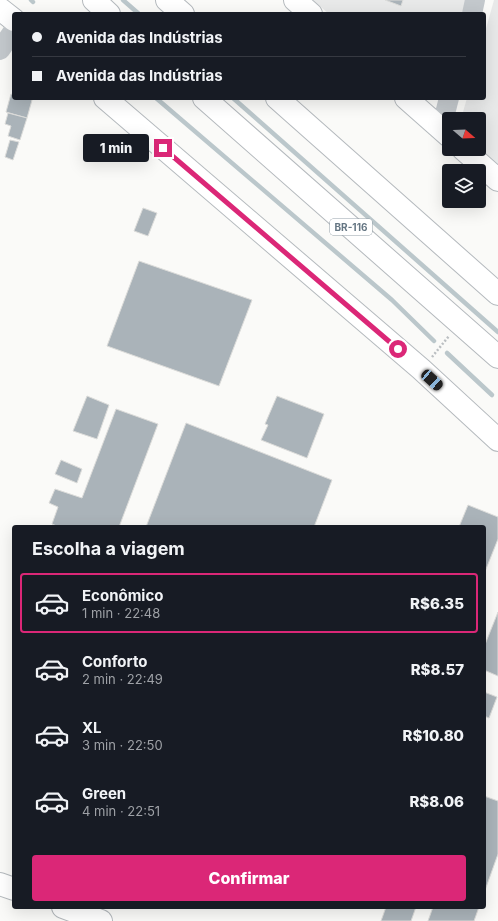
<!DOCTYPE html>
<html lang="pt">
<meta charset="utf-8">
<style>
:root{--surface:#171b24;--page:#242831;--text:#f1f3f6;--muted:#9ea1a6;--line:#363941;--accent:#db2777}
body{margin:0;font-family:Inter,sans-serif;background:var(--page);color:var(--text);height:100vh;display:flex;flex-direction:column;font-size:15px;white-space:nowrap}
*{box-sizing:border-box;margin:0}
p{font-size:13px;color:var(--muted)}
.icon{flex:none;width:22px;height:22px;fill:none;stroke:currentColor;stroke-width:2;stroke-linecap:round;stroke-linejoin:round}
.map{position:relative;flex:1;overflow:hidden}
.sheet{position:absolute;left:12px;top:525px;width:474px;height:384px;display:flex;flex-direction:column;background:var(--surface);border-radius:4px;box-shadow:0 4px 16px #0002}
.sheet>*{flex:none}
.banner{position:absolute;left:12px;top:12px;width:474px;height:88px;border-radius:4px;box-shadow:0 4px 16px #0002;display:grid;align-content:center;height:88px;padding:0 20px;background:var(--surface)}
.needle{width:26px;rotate:109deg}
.buttons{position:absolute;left:442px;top:112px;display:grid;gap:8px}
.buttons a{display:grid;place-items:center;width:44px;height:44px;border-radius:4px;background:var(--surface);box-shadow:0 4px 16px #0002;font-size:20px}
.end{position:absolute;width:18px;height:18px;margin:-9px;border:5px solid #db2777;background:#fff;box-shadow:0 0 0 2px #fff}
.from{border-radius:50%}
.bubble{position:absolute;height:28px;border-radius:4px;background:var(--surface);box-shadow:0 4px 16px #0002;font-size:13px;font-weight:800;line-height:28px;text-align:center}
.car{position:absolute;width:12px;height:24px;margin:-12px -6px;border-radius:5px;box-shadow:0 0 3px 1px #0007;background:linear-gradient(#222 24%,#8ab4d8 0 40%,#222 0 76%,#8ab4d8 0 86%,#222 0)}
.banner b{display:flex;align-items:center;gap:14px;height:38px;font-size:15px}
.banner b+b{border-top:1px solid var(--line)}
.banner i{width:10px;height:10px;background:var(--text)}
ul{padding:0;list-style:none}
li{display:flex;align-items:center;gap:12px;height:60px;margin:0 8px 6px;padding:0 12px;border:2px solid transparent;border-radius:4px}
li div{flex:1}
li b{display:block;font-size:15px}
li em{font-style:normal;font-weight:800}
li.current{border-color:var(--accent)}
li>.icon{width:36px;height:36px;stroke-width:1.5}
h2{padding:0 20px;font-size:18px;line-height:48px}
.button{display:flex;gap:8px;margin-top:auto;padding:8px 20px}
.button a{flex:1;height:46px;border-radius:4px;background:var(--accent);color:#fff;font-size:16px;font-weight:800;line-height:46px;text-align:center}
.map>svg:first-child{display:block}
</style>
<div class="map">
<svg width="498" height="921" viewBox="0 0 498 921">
<rect width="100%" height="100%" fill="#fafaf8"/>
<g fill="#e8e9e9">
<polygon points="313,0 466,0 462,14 329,14"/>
<polygon points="494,0 498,0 498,168 479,149 479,119 461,119 467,98 484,98 484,36"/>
</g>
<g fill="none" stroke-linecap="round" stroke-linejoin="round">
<g stroke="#bbc7cb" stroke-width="4.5">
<polyline points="31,0 33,2"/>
<polyline points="123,0 139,14"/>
<polyline points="156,98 392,300 434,341"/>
<polyline points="233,98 498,332"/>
<polyline points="447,353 492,395"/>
</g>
</g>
<g fill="#aab3b9" stroke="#dcdcda">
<polygon points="385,0 403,0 401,6"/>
<polygon points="11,94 14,95 14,98 25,98 32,100 27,118 6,112"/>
<polygon points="8,113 27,118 20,140 8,136 11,126 5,124"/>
<polygon points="10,140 19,142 13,160 5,157"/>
<polygon points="143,208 157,213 148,236 134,231"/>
<polygon points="139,261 252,300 219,386 107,346"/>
<polygon points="87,396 109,405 97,439 73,431"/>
<polygon points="277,396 324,414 307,458 261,440 268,425 265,424"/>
<polygon points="116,409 158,424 119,527 59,527 52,524 58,507 49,503 55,489 82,498"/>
<polygon points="186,423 332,480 314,527 146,527"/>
<polygon points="61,460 82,469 77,483 55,474"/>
<polygon points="468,505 498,517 498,539 484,574 484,527 459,527"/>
<polygon points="498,612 498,676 484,670 484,647"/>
<polygon points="484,692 497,697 489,718 484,716"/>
<polygon points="484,796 498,801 498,854 484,893"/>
<polygon points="386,907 416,907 411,921 381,921"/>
<polygon points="433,907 479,907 474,921 428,921"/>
</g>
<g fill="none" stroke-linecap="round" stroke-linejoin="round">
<g stroke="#b5babe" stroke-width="24">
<g id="major">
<polyline points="295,0 311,14"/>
<polyline points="0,9 14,20"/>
<polyline points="105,98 421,369 498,440"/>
<polyline points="406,98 449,136"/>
<polyline points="463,149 498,180"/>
<polyline points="0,884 14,889"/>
<polyline points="63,907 101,921"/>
</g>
</g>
<g stroke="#b4b9bd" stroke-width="24">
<g id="highway">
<polyline points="94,0 109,14"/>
<polyline points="167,0 183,14"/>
<polyline points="204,98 498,357"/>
<polyline points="277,98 498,294"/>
</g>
</g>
<polyline stroke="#bbbfc2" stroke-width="2.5" stroke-dasharray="2 2" stroke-linecap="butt" points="432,357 449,336"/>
<g stroke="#c3c8cc" stroke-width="20">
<polyline points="472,14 475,0"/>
<polyline points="0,50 14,30"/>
<polyline points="441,129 449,98"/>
</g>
<use href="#major" stroke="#fff" stroke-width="22"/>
<use href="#highway" stroke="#fff" stroke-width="22"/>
</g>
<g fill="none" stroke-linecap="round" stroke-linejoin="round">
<polyline stroke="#db2777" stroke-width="5" points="163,148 398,349"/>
</g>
<g text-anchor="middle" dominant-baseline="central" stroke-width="4" stroke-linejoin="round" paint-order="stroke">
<rect fill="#fff" stroke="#939fa8" stroke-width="1" x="330" y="219" width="42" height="16" rx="3"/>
<g font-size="10" font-weight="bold" fill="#657683">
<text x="351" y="227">BR-116</text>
</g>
</g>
</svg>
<div class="buttons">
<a><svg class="needle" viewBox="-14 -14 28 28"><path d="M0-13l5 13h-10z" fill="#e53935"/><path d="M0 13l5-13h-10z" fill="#9ea1a6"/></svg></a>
<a><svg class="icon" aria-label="layers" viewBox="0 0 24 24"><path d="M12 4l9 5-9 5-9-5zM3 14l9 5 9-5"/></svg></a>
</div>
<i class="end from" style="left:398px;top:349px"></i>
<i class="end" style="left:163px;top:148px"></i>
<div class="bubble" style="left:83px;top:134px;width:66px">1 min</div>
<i class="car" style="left:432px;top:380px;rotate:132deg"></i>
<div class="banner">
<b><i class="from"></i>Avenida das Indústrias</b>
<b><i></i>Avenida das Indústrias</b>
</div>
<section class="sheet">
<h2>Escolha a viagem</h2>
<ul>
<li class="current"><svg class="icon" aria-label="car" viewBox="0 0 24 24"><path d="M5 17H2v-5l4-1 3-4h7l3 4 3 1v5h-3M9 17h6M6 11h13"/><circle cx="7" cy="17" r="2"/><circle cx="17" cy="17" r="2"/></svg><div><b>Econômico</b><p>1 min · 22:48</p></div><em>R$6.35</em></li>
<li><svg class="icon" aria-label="car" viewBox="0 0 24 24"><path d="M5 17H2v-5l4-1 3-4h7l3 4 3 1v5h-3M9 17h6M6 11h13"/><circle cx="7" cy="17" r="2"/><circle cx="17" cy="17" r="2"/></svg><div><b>Conforto</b><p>2 min · 22:49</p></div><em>R$8.57</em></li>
<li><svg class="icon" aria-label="car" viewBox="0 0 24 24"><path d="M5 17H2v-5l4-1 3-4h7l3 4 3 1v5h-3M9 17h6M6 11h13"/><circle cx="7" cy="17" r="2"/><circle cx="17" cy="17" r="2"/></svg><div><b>XL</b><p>3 min · 22:50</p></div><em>R$10.80</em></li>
<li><svg class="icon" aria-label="car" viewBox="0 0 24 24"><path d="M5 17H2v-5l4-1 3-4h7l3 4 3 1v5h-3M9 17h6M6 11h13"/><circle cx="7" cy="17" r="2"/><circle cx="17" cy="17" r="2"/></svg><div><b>Green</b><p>4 min · 22:51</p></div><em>R$8.06</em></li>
</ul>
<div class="button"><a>Confirmar</a></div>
</section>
</div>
